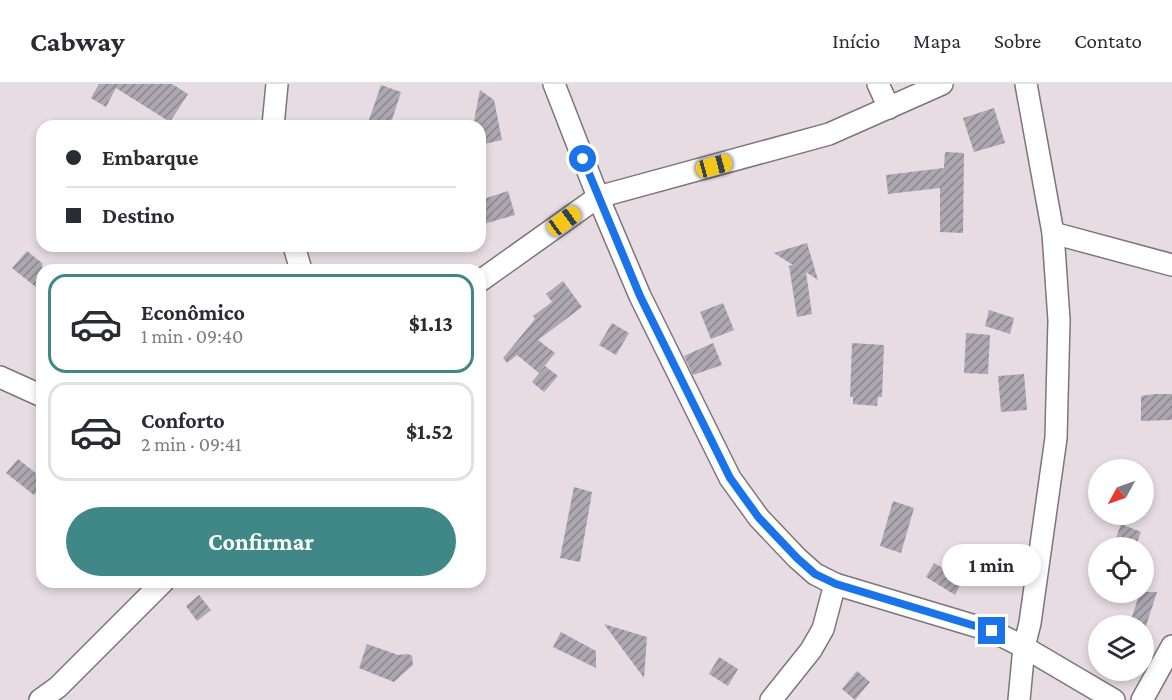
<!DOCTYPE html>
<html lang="pt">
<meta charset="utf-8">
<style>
:root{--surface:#fff;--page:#f2f2f3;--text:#2b2b33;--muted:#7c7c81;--line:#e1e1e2;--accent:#408887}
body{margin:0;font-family:"Crimson Pro",serif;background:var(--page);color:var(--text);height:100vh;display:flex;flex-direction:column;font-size:22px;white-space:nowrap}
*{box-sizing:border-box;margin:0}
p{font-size:20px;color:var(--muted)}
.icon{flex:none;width:33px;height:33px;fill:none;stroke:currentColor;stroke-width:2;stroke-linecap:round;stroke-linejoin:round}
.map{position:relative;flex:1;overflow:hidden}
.sheet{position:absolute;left:36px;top:180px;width:450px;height:324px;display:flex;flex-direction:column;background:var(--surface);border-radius:18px;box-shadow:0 3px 9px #0003}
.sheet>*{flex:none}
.hud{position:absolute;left:36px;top:36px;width:450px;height:132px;border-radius:18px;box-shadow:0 3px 9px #0003;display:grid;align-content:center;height:132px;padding:0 30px;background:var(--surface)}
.needle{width:39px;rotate:230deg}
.tools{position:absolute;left:1088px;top:375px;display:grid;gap:12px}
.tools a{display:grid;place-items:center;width:66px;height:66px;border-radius:50%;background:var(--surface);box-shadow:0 3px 9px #0003;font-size:30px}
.end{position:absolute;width:27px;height:27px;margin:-14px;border:8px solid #1a73e8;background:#fff;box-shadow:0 0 0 3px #fff}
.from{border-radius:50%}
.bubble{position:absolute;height:42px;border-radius:21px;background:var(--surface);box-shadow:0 3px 9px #0003;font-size:20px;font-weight:700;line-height:42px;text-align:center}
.car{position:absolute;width:18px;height:36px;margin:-18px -9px;border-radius:8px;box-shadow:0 0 4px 2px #0007;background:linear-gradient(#f5c518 24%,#345 0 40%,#f5c518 0 76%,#345 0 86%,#f5c518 0)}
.hud b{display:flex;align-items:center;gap:21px;height:57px;font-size:22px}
.hud b+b{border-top:2px solid var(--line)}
.hud i{width:15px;height:15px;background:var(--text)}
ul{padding:10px 0 0;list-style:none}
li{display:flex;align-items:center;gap:18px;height:99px;margin:0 12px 9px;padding:0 18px;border:3px solid var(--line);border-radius:18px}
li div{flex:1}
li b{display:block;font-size:22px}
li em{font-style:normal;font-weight:700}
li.active{border-color:var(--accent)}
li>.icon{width:54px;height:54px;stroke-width:1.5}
.button{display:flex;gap:12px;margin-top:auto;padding:12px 30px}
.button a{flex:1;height:69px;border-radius:36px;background:var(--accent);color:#fff;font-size:24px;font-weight:700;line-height:69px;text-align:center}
header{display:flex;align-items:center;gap:36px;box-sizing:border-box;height:84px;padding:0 30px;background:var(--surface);border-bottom:2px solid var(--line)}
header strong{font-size:28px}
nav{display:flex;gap:33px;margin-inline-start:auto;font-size:21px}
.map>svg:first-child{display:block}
</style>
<header>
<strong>Cabway</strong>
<nav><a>Início</a><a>Mapa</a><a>Sobre</a><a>Contato</a></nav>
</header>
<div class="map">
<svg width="1172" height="616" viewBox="0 0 1172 616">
<defs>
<pattern id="building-hatch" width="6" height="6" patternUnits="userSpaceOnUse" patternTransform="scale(1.5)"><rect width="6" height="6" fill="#aca7b0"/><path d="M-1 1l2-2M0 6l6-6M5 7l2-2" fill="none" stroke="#8b878e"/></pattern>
</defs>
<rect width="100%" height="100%" fill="#e6dce2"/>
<g fill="url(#building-hatch)">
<polygon points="99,0 172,0 188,10 170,38 116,4 106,23 91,14"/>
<polygon points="381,1 401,8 390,42 369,36"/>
<polygon points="480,6 494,16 502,56 480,61 480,42 473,42"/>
<polygon points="994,24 1005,59 974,68 963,34"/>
<polygon points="945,68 964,69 963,149 940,148 940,104 888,110 886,91 944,84"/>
<polygon points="508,107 515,131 480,141 480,116"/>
<polygon points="807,159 818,196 806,188 812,230 797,233 789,182 793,181 774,169"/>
<polygon points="27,167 42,179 42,208 12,184"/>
<polygon points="563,197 582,223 538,256 555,269 539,289 517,271 507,279 503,274 535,235 533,232 552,218 546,210"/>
<polygon points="723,219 734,246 711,255 700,228"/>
<polygon points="989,226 1014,234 1010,250 985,242"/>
<polygon points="612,239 629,249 616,271 599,261"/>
<polygon points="966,249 990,251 988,290 964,289"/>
<polygon points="713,259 722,281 693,291 684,272"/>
<polygon points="852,259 884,261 882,313 878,313 877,322 853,320 853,313 850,313"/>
<polygon points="545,282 558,292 544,308 532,298"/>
<polygon points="1024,290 1027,326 1001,328 998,292"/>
<polygon points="1154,310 1172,310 1172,336 1141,337 1141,312"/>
<polygon points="18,375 42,394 42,401 34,411 6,389"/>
<polygon points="574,403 592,408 580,478 560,474"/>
<polygon points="893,417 914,424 901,469 880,462"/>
<polygon points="1121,440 1141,448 1136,461 1114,460"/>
<polygon points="934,479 963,496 955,511 926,493"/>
<polygon points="1140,508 1157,508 1146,542 1129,542"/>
<polygon points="199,511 211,526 197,537 186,522"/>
<polygon points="604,540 647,553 644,594"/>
<polygon points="561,548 596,567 596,584 553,563"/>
<polygon points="367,560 398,571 408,570 412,572 413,581 394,598 359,584"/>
<polygon points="719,573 738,585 728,602 709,590"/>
<polygon points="857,587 870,598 855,616 842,605"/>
</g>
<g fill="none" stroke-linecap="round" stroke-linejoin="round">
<g stroke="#7e757a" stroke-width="24">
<g id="minor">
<polyline points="554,0 598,113 640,212 730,394 759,434 797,474 815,490 835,500 992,547 1024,563 1030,539 1056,354 1059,236 1053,149 1026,0"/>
<polyline points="878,0 889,24"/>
<polyline points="273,42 277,0"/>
<polyline points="1053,149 1172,181"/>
<polyline points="294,162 301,186"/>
<polyline points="480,197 598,113 829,50 942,0"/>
<polyline points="0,293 42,312"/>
<polyline points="40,616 58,603 163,498"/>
<polyline points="771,616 811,566 823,545 835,500"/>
<polyline points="1019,616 1024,563 1114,616"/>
<polyline points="1142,616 1172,562"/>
</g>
</g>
<use href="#minor" stroke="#fff" stroke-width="21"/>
</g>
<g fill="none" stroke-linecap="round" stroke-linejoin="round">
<polyline stroke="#1a73e8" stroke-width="8" points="583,75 640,212 730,394 759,434 797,474 815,490 836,500 992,547"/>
</g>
</svg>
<div class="tools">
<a><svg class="needle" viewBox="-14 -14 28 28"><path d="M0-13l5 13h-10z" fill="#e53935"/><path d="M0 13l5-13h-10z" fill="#7c7c81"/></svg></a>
<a><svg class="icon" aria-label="locate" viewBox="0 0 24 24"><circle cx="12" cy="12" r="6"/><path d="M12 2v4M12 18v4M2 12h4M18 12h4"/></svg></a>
<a><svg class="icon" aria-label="layers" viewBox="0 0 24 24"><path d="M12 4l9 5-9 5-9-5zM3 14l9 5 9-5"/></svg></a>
</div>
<i class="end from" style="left:583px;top:75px"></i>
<i class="end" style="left:992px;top:547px"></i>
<div class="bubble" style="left:942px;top:460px;width:99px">1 min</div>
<i class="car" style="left:714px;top:82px;rotate:75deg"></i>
<i class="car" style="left:564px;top:137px;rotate:54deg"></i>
<div class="hud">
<b><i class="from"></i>Embarque</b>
<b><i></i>Destino</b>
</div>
<section class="sheet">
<ul>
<li class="active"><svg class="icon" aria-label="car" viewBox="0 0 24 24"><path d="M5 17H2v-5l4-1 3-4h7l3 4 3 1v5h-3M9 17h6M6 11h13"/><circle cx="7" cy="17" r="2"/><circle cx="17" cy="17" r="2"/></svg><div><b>Econômico</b><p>1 min · 09:40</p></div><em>$1.13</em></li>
<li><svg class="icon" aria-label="car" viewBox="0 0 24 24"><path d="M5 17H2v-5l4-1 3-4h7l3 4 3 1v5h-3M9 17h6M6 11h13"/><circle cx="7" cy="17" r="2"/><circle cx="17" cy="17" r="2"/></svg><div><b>Conforto</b><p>2 min · 09:41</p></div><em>$1.52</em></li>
</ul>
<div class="button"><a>Confirmar</a></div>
</section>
</div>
